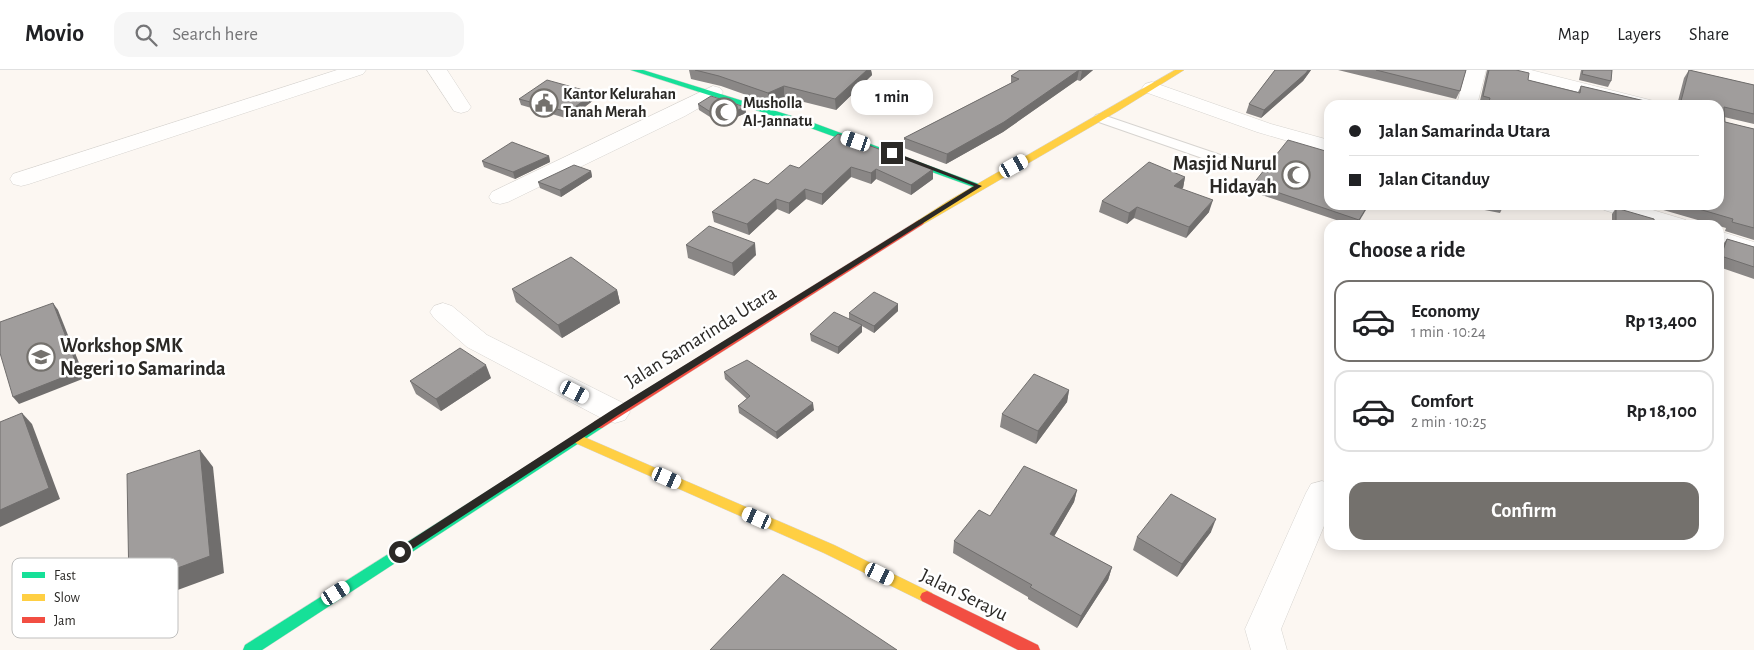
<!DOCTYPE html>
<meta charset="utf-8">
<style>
:root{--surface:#fff;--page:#f6f6f6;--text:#202124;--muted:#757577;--line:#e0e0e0;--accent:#74716d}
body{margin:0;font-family:"Alegreya Sans",sans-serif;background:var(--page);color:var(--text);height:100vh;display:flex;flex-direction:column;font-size:19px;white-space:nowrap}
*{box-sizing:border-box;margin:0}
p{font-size:16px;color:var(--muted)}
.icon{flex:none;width:28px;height:28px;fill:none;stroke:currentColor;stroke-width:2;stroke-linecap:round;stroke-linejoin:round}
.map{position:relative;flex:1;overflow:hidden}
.side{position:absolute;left:1324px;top:150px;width:400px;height:330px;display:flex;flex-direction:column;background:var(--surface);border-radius:15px;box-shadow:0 2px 12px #0003}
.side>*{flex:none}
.banner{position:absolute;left:1324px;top:30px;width:400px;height:110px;border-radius:15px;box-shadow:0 2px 12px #0003;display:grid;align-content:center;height:110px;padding:0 25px;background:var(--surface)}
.end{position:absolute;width:22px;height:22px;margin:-11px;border:6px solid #2b2926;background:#fff;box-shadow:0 0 0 2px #fff}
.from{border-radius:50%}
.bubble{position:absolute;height:35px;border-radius:15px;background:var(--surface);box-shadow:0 2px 12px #0003;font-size:16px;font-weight:700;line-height:35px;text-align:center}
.car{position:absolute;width:15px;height:30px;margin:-15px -8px;border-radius:6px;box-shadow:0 0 4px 1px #0007;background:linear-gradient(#fff 24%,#345 0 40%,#fff 0 76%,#345 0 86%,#fff 0)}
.banner b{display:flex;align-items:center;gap:18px;height:48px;font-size:19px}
.banner b+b{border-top:1px solid var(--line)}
.banner i{width:12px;height:12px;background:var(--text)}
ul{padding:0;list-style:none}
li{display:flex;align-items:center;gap:15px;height:82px;margin:0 10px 8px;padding:0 15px;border:2px solid var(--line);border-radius:15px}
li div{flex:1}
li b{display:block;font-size:19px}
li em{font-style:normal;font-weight:700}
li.on{border-color:var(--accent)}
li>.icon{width:45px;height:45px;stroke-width:1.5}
h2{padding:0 25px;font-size:22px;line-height:60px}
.button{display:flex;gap:10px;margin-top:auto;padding:10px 25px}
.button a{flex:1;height:58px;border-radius:15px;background:var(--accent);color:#fff;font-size:20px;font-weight:700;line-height:58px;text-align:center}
header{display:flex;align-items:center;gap:30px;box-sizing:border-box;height:70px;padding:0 25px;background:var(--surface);border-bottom:1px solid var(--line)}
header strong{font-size:24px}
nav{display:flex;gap:28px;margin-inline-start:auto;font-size:18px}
.search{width:350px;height:45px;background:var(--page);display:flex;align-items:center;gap:12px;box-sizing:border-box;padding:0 18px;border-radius:15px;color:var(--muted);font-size:19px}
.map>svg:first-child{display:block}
</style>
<header>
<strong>Movio</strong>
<div class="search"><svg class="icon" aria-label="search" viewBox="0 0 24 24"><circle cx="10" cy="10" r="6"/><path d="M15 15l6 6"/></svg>Search here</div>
<nav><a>Map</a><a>Layers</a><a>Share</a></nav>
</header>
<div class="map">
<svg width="1754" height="580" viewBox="0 0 1754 580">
<rect width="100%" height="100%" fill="#fcf7f2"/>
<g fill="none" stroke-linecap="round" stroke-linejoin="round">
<g stroke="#d7d4d0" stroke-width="2">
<polygon id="lane" points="1100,44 1241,92 1242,95 1241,98 1231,98 1096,51 1094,48 1096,45"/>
</g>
<g stroke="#d7d4d0" stroke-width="1">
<g id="street">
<polygon points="337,0 366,0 363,4 29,114 21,116 13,114 10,109 13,104"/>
<polygon points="427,0 447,0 471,37 468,41 461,43 454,41"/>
<polygon points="1466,0 1486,0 1477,35 1457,35"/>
<polygon points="1498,0 1531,0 1654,31 1657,35 1623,35 1501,4"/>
<polygon points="1152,12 1271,54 1329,70 1329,83 1257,62 1145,22 1142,18 1145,14"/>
<polygon points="713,16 720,18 723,22 720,26 685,46 508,132 500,134 492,132 489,127 492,122"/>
<polygon points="1601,135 1636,135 1686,150 1690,155 1653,155 1604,140"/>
<polygon points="1719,161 1754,172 1754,187 1719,176"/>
<polygon points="443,233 452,236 487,265 625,334 630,342 625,350 615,353 605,350 467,277 434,248 430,242 434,236"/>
<polygon points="1322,411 1329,413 1329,444 1281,559 1287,580 1251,580 1245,559 1306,423 1311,414"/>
</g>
</g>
<g stroke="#d7d4d0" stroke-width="1">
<g id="fast">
<polygon points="631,0 643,0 811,52 984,116 982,118 976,118 805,56"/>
<polygon points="598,351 602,352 604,355 602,358 262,580 243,580 245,575"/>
</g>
</g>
<g stroke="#d7d4d0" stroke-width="1">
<g id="slow">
<polygon points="1175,0 1184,0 1118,41 922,155 919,156 914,153 948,131"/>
<polygon points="577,364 834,475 932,523 934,527 932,531 927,533 922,531 824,483 573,372 571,369 573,366"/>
</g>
</g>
<g stroke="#d7d4d0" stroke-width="1">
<g id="jam">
<polygon points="919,150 922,151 924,153 922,155 602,358 594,358 592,355 594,352"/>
<polygon points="927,521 1038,575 1040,580 1018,580 922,531 920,527 922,523"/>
</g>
</g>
<use href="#lane" fill="#fffefd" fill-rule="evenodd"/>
<use href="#street" fill="#fffefd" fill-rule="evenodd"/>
<use href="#fast" fill="#16e098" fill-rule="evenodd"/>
<use href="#slow" fill="#ffcf43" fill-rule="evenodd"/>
<use href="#jam" fill="#f24e42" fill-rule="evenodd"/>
</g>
<g fill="#8a8786">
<polygon points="689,0 871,0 872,5 836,40 784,27 769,33 721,16 691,9"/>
<polygon points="1020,0 1093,0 1080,11 1077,10 1003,62 946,94 904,78 904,68 1011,13 1011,6"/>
<polygon points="1275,0 1311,0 1303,11 1261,48 1246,43 1249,34"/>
<polygon points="1338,0 1466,0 1460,21 1456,29"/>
<polygon points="1487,0 1516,0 1528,10 1578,22 1581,16 1662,35 1479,35"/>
<polygon points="1581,0 1612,0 1611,11 1608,17 1579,10"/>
<polygon points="1689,0 1754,15 1754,54 1724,47 1725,52 1754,59 1754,170 1725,161 1726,158 1719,156 1719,155 1715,155 1646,135 1719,135 1719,35 1677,35 1684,8"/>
<polygon points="519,29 595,29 569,49 521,35"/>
<polygon points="698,34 745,37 746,43 721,54 699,40"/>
<polygon points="838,64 933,99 933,109 911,125 876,109 871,114 851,107 822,135 806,129 789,144 777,139 749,165 714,152 712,142 799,98"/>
<polygon points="549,86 550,92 515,109 484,97 482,91"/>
<polygon points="591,101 592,107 561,127 540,118 538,112"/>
<polygon points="1185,107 1183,118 1181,119 1209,142 1186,168 1134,148 1127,154 1099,142 1102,131"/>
<polygon points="1253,114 1329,135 1369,135 1357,155 1351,155 1250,121"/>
<polygon points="1469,135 1504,135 1500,143 1469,137"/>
<polygon points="1616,138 1655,155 1612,155 1612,144"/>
<polygon points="1727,169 1754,177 1754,209 1719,197 1719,181 1720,178"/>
<polygon points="686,175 756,185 734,206 688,188"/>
<polygon points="512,219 617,220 620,233 562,268 516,232"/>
<polygon points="898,234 898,241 874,263 862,256 862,262 838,284 811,271 810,264 849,250 849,243"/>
<polygon points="724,302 814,340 777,369 739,343 738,336 747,329 725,309"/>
<polygon points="491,308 441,341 416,324 410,311"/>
<polygon points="1069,320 1067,332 1036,374 1000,357 1002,344"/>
<polygon points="1077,420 1074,432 1054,466 1112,497 1108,510 1077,558 1028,529 1028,527 953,483 954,471 990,446"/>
<polygon points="1211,462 1177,507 1133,480 1137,467"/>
</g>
<g fill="#706e6d">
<polygon points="867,0 871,0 872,5 836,40 835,29"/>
<polygon points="1079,0 1077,10 1003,62 946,94 947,84"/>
<polygon points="1083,0 1093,0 1080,11 1082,1"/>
<polygon points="1308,0 1311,0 1303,11 1261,48 1264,40"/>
<polygon points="784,16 784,27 769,33 768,23"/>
<polygon points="594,23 595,29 569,49 568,42"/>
<polygon points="745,37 746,43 721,54 720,48"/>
<polygon points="549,86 550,92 515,109 513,102"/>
<polygon points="851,97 851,107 822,135 822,124"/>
<polygon points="876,99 876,109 871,114 871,103"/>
<polygon points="933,99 933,109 911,125 911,115"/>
<polygon points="591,101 592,107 561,127 560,120"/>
<polygon points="1185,107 1183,118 1171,127 1174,116"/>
<polygon points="805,119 806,129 789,144 789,133"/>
<polygon points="776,129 777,139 749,165 747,154"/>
<polygon points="1213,130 1209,142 1186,168 1189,157"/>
<polygon points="1137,137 1134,148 1127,154 1129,143"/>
<polygon points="755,173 756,185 734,206 732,193"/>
<polygon points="617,220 620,233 562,268 558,255"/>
<polygon points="53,233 58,240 85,308 19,334 13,327"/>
<polygon points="898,234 898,241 874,263 874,256"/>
<polygon points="862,255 862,262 838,284 838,277"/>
<polygon points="486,295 491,308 441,341 436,329"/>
<polygon points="1069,320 1067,332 1036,374 1038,361"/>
<polygon points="813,333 814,340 777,369 776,362"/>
<polygon points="22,343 32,354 60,429 0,457 0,440"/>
<polygon points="200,380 213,397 224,503 145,532 129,516"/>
<polygon points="1077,420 1074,432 1048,477 1050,464"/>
<polygon points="1216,449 1211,462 1177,507 1182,494"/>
<polygon points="1112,497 1108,510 1077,558 1081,546"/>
</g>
<g fill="#a09d9c" stroke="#706e6d">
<polygon points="695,0 867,0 835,29 784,16 768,23 719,6"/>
<polygon points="1020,0 1083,0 1082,1 1079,0 1004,52 947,84 904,68 1019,9 1011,6"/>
<polygon points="1275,0 1308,0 1306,3 1264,40 1249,34"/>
<polygon points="1376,0 1466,0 1460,21"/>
<polygon points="1489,0 1516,0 1529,3 1528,10 1580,23 1581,16 1662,35 1488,35 1490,28 1483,26"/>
<polygon points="1583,0 1612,0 1611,11 1582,4"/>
<polygon points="1689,0 1754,15 1754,44 1724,37 1725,52 1754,59 1754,158 1732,152 1733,149 1685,135 1719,135 1719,35 1680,35"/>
<polygon points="547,10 594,23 568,42 519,29"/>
<polygon points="711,26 745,37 720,48 698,34"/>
<polygon points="838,64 933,99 911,115 876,99 871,103 851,97 822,124 805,119 789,133 776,129 747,154 712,142 754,109 768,114 790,95 799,98"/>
<polygon points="1288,70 1329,82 1329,135 1368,135 1359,150 1253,114"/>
<polygon points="512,72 549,86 513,102 482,91"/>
<polygon points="1149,92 1185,107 1174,116 1213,130 1189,157 1137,137 1129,143 1102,131"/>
<polygon points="574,95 591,101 560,120 538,112"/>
<polygon points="1616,138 1654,149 1655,155 1616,155"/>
<polygon points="709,156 755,173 732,193 686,175"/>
<polygon points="1727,169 1754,177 1754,197 1721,186"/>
<polygon points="571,187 617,220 558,255 512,219"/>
<polygon points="874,222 898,234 874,256 849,243"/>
<polygon points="53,233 79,301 13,327 0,283 0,252"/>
<polygon points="834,242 862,255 838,277 810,264"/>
<polygon points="460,278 486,295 436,329 410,311"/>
<polygon points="747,290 813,333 776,362 738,336 750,326 724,302"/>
<polygon points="1034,304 1069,320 1038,361 1002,344"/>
<polygon points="22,343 49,418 0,440 0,352"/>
<polygon points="200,380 210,486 129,516 127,404"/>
<polygon points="1024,396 1077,420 1050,464 1112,497 1081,546 1030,517 1032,515 954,471 979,440 990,446"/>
<polygon points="1171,424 1216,449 1182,494 1137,467"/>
<polygon points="783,504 897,580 710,580"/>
</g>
<polygon fill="#2b2926" points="890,82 894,82 982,116 618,345 403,485 397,485 397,479 612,340 974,116 890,84"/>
<defs>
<g id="civic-ring" transform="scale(1.4375)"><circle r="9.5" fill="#fff" stroke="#74716d" stroke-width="1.5"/><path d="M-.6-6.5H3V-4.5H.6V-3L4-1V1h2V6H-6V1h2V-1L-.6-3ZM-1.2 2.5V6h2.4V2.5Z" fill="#74716d"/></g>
<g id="mosque-ring" transform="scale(1.4375)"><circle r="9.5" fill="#fff" stroke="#74716d" stroke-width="1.5"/><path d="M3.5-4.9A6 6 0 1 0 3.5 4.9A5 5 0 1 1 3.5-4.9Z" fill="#74716d"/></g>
<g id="school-ring" transform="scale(1.4375)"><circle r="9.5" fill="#fff" stroke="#74716d" stroke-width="1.5"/><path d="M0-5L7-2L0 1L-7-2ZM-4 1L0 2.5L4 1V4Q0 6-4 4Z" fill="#74716d"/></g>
</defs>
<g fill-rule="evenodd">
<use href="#civic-ring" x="544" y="33"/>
<use href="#mosque-ring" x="724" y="42"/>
<use href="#mosque-ring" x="1296" y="105"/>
<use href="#school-ring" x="41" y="287"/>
</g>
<g text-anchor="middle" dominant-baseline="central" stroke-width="5" stroke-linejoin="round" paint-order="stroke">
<g font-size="16" font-weight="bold" fill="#2b2926" stroke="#fff" text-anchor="start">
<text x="563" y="24">Kantor Kelurahan<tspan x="563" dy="18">Tanah Merah</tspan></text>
<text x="743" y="33">Musholla<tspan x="743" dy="18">Al-Jannatu</tspan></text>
</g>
<g font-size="20" font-weight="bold" fill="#2b2926" stroke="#fff" text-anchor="end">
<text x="1277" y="94">Masjid Nurul<tspan x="1277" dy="23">Hidayah</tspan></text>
<text x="60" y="276" text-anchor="start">Workshop SMK<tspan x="60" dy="23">Negeri 10 Samarinda</tspan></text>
</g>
<g font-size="20" fill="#2b2926" stroke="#fff">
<text transform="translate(701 267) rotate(-32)">Jalan Samarinda Utara</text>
<text transform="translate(964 525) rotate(26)">Jalan Serayu</text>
</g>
</g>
<rect x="12" y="488" width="166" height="80" rx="8" fill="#fff" stroke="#bfbfbe" stroke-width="1"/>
<rect x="22" y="502" width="23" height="6" fill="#16e098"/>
<rect x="22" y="524" width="23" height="7" fill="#ffcf43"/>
<rect x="22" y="547" width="23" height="6" fill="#f24e42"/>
<g font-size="14" fill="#2b2926">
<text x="54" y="510">Fast</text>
<text x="54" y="532">Slow</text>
<text x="54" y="555">Jam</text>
</g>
</svg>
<i class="end from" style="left:400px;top:482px"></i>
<i class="end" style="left:892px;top:83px"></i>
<div class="bubble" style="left:851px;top:10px;width:82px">1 min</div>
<i class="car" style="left:856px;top:71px;rotate:289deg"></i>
<i class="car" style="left:1014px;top:96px;rotate:61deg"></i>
<i class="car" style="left:575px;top:322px;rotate:117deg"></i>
<i class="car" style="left:667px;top:408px;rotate:114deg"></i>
<i class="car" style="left:757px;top:448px;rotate:294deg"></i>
<i class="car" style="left:880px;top:504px;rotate:116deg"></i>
<i class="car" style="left:336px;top:523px;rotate:58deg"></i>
<div class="banner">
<b><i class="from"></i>Jalan Samarinda Utara</b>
<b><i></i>Jalan Citanduy</b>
</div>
<section class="side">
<h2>Choose a ride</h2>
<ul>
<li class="on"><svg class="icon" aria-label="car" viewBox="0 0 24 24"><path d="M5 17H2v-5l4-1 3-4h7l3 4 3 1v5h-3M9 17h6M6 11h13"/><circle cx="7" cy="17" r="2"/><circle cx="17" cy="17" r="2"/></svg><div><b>Economy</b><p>1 min · 10:24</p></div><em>Rp 13,400</em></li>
<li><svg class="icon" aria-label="car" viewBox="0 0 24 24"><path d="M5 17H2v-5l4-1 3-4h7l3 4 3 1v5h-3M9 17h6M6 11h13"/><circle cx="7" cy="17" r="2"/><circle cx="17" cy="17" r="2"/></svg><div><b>Comfort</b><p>2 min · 10:25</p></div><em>Rp 18,100</em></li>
</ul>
<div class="button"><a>Confirm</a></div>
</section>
</div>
